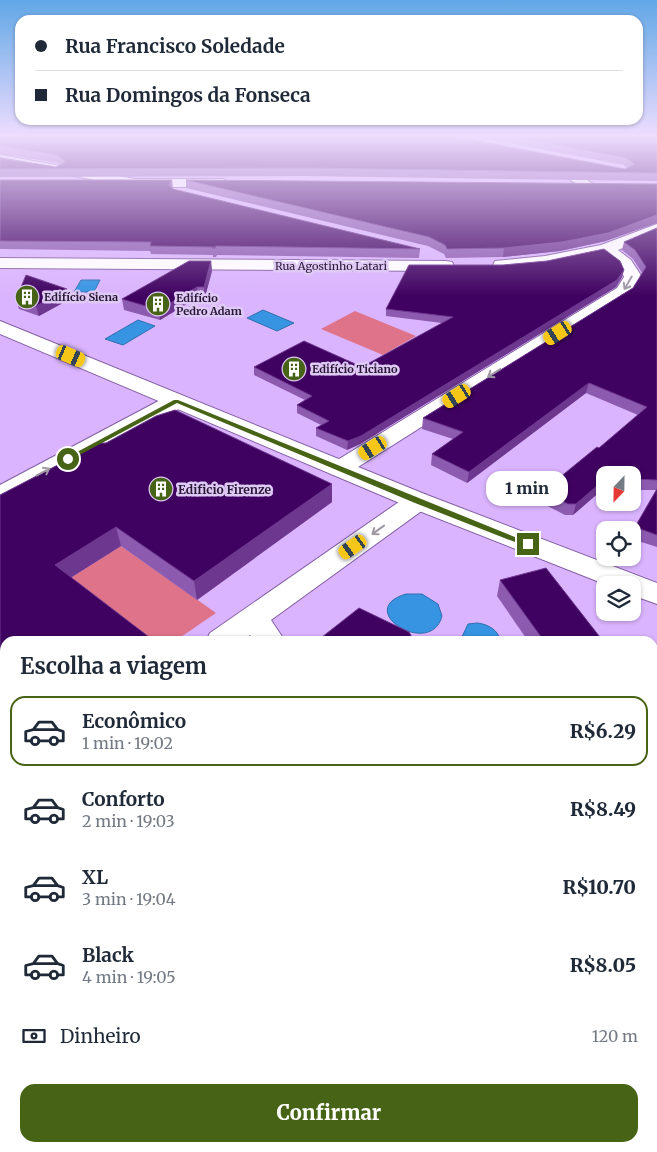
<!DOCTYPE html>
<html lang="pt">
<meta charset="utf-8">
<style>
:root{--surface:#fff;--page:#f2f2f3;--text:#1f2937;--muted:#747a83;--line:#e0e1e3;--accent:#476315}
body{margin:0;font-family:Merriweather,serif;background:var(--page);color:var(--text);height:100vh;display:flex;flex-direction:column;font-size:19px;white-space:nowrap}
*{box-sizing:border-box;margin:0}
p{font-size:16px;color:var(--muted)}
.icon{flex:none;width:28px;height:28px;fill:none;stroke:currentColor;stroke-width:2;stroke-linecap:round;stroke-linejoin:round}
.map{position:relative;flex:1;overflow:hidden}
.details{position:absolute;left:0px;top:636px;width:658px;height:516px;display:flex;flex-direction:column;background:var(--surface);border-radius:15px 15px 0 0;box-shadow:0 1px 4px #0004}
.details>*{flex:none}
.banner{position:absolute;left:15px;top:15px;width:628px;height:110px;border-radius:15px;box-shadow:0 1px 4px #0004;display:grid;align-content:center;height:110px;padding:0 20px;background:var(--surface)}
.needle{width:32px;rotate:202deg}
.fabs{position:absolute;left:596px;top:466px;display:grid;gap:10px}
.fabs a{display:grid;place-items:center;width:45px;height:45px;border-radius:10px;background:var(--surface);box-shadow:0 1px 4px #0004;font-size:25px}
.end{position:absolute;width:22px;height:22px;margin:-11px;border:6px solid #476315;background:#fff;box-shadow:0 0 0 2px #fff}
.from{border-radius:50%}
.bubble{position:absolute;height:35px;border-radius:15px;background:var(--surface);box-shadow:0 1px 4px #0004;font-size:16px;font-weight:800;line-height:35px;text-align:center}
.car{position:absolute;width:15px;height:30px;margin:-15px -8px;border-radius:6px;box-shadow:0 0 4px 1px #0007;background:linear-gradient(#f5c518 24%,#345 0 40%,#f5c518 0 76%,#345 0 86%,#f5c518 0)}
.banner b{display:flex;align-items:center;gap:18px;height:48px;font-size:19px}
.banner b+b{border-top:1px solid var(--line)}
.banner i{width:12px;height:12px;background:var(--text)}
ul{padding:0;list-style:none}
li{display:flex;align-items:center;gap:15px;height:70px;margin:0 10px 8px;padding:0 10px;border:2px solid transparent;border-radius:15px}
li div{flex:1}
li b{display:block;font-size:19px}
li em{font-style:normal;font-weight:800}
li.current{border-color:var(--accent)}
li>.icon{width:45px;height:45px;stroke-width:1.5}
h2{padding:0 20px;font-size:22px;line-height:60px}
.pay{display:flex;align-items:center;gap:12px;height:55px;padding:0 20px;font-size:19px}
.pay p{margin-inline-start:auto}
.primary-button{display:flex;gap:10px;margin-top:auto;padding:10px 20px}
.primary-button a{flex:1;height:58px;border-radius:15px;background:var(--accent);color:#fff;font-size:20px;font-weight:800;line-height:58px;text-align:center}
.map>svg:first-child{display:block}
</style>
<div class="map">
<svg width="657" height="1152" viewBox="0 0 657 1152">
<rect width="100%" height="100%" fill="#dab4fe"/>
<g fill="#df738a">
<polygon points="355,311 416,336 383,355 321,329"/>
<polygon points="121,546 216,613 175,641 134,641 61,584"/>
</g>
<g fill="#3694e2" stroke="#326fae">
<polygon points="81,280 100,280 94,292 74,292"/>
<polygon points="263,310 294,323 277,331 247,318"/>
<polygon points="138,320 155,326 123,345 105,339"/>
<path d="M 406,594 L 422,594 L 438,604 L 442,616 C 431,659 352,610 406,594 Z"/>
<path d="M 477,623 C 488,624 498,630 501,641 L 460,641 L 468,624 Z"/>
</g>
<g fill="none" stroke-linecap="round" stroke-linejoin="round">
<g stroke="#825ea2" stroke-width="2">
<g id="minor">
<polygon points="0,155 135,179 223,179 230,183 223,187 158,187 152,190 0,163"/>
<path d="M 548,157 L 564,163 L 593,184 L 586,188 C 580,187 545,165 541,161 L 543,158 Z"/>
<polygon points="657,224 657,234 618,250 631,260 642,277 629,296 347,474 339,476 331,474 327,469 331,464 617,288 624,277 620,267 603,254 545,266 501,270 495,269 493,265 495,261 545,256 601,245"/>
<polygon points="0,258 446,261 452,262 454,266 452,270 446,271 0,268"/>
<polygon points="176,395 184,396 187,401 184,406 9,500 0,503 0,485 168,396"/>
<polygon points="418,493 427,495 430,501 427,507 271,620 285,641 254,641 250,635 242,641 206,641 210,633 409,495"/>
<polygon points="5,785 5,819 0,821 0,787"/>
<polygon points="235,1148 282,1148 283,1152 235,1152"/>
</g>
</g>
<g stroke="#825ea2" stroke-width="2">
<polygon id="tertiary" points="0,321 427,495 657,583 657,604 632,595 632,585 607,585 409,507 0,334"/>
</g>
<use href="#minor" fill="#fff" fill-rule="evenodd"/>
<use href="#tertiary" fill="#fff" fill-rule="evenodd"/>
</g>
<g fill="#8c5baf">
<polygon points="0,135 625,169 627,168 624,165 465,135 657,135 657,181 306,176 0,177 0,157 56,167 60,165 58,163 0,154"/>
<polygon points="0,180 173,189 420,249 419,258 217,255 216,257 213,257 213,255 151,254 150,251 0,249"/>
<polygon points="186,180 606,241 560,251 503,257 446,258 444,254 428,246 186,188"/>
<polygon points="657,228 657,547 632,539 632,536 635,527 656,490 632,490 632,475 605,475 605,489 603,489 573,515 565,515 540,502 543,491 599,448 638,415 586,393 467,483 431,465 432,454 453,439 422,429 423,418 633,288 642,273 633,259 622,250 624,242"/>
<polygon points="211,261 212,271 205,297 198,297 160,320 124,310 122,299"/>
<polygon points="624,270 622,277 616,287 360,444 347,450 316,436 316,428 321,425 297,413 297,405 305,400 254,375 254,367 362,367 442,323 386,316 386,309"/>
<polygon points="67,289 70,299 39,316 19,309 16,299"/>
<polygon points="332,484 332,502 197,600 121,546 71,577 5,763 0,766 0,495"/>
<polygon points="500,580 603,641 528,641 497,596"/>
</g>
<g fill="#6e378f">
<polygon points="172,180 173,188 170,193 169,185"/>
<polygon points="657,215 657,223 606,241 560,251 503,257 504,248"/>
<polygon points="211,261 212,271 205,297 204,287"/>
<polygon points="624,270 622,277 616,287 360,444 347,450 348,441"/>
<polygon points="197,287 198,297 160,320 159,310"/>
<polygon points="67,289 70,299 39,316 36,306"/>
<polygon points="589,383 586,393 467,483 469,472"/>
<polygon points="605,479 605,483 603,489 573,515 576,504"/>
<polygon points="332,484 332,502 197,600 194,581"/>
<polygon points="116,527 121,546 61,584 55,565"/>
<polygon points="149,637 150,641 143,641"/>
<polygon points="5,738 5,763 0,766 0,741"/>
<polygon points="657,1027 657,1036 652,1038 652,1029"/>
<polygon points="207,1148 213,1148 212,1152 207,1152"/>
<polygon points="358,1148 383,1148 372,1152 347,1152"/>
</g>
<g fill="#3f0260" stroke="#6e378f">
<polygon points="0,135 447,135 625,169 634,164 626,158 504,135 657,135 657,173 306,168 0,169 0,158 56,167 65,162 57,155 0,146"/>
<polygon points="0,180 172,180 169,185 173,189 420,249 216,246 215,248 212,248 215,247 150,246 151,242 0,241"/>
<polygon points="186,180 657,184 657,215 608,233 562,242 504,248 447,249 445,245 429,237"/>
<polygon points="657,228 657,480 632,479 632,475 605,475 605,479 576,504 568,504 543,491 597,447 599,448 647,407 589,383 469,472 432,454 463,432 423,418 633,288 646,267 635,250 624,242"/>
<polygon points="604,249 620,261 624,270 617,280 361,436 348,441 316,428 329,421 297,405 312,396 254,367 304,341 362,367 453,317 386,309 409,265 503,265 547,261"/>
<polygon points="189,261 211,261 204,287 197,287 159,310 122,299"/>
<polygon points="26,275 67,289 36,306 16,299"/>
<polygon points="175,410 332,484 194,581 116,527 55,565 149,637 143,641 5,641 5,738 0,741 0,495 100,443 106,443 156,416"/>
<polygon points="657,489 657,535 635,527"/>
<polygon points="546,568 603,641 544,641 500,580"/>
<polygon points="359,608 409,632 414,641 317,641"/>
<polygon points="652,758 657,764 657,1027 652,1029"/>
<polygon points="5,880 5,1148 207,1148 207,1152 0,1152 0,884"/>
<polygon points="315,1148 358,1148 347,1152 315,1152"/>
</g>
<defs><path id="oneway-shaft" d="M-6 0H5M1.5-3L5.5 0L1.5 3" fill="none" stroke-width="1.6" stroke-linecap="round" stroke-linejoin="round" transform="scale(1.25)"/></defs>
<g stroke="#9e97a4">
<use href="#oneway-shaft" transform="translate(628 283) rotate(120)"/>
<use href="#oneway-shaft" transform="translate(494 373) rotate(148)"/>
<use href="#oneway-shaft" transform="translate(43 472) rotate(-28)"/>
<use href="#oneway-shaft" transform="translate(378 530) rotate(144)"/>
</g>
<linearGradient id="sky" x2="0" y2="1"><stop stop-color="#61a7e6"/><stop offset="0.46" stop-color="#edf"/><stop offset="1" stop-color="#edf" stop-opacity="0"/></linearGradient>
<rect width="657" height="296" fill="url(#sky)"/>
<polygon fill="#476315" points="174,400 178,400 532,544 525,546 415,503 177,403 70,460 64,459"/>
<defs>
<g id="building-disc" transform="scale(1.25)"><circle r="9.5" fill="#476315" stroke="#dfc9f5"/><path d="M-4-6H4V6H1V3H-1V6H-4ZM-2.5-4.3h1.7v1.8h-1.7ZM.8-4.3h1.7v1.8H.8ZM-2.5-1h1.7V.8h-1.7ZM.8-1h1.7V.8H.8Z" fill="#fff"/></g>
</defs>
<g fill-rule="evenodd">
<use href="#building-disc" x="27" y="297"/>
<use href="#building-disc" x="158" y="304"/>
<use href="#building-disc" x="294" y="369"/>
<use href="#building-disc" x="161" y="489"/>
</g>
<g text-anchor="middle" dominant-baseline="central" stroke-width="5" stroke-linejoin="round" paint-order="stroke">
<g font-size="11" fill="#271834" stroke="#dfc9f5">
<text x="331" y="266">Rua Agostinho Latari</text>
</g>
<g font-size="11" font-weight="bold" fill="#271834" stroke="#dfc9f5" text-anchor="start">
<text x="44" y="297">Edifício Siena</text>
<text x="176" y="298">Edifício<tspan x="176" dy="13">Pedro Adam</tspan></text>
<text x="312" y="369">Edifício Ticiano</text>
</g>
<g font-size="12" font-weight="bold" fill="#271834" stroke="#dfc9f5" text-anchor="start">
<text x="178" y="489">Edificio Firenze</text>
</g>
</g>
</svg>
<div class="fabs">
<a><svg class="needle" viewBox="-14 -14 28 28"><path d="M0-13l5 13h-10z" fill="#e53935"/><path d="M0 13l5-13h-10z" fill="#747a83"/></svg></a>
<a><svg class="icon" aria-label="locate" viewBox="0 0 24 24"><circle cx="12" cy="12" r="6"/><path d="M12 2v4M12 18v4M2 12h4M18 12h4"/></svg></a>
<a><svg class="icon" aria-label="layers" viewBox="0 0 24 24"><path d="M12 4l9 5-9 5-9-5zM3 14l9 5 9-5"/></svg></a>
</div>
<i class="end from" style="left:68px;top:459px"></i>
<i class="end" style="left:528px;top:544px"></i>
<div class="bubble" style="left:486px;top:471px;width:82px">1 min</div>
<i class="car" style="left:558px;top:333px;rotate:238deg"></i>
<i class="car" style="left:71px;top:356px;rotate:113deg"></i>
<i class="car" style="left:457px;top:396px;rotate:238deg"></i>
<i class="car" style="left:373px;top:448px;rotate:238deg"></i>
<i class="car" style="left:353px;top:547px;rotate:235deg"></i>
<div class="banner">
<b><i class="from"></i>Rua Francisco Soledade</b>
<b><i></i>Rua Domingos da Fonseca</b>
</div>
<section class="details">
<h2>Escolha a viagem</h2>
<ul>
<li class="current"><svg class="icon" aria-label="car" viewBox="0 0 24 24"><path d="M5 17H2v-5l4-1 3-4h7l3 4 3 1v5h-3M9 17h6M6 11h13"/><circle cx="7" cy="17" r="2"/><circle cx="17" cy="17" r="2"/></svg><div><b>Econômico</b><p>1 min · 19:02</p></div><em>R$6.29</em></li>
<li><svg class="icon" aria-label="car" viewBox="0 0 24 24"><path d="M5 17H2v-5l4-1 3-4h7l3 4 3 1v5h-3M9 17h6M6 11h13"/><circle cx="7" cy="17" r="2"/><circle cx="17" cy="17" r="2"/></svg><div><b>Conforto</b><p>2 min · 19:03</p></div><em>R$8.49</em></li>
<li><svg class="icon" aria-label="car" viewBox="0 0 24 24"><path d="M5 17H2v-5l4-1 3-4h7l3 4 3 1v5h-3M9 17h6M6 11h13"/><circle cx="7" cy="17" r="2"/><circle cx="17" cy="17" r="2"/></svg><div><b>XL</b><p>3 min · 19:04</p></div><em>R$10.70</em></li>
<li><svg class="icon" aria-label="car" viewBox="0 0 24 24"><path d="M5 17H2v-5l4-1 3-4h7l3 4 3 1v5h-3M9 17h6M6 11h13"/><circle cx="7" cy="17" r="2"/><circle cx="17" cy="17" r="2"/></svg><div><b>Black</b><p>4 min · 19:05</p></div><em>R$8.05</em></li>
</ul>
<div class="pay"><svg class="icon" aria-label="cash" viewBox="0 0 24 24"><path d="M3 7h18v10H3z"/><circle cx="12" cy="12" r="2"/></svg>Dinheiro<p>120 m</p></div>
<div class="primary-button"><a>Confirmar</a></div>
</section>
</div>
